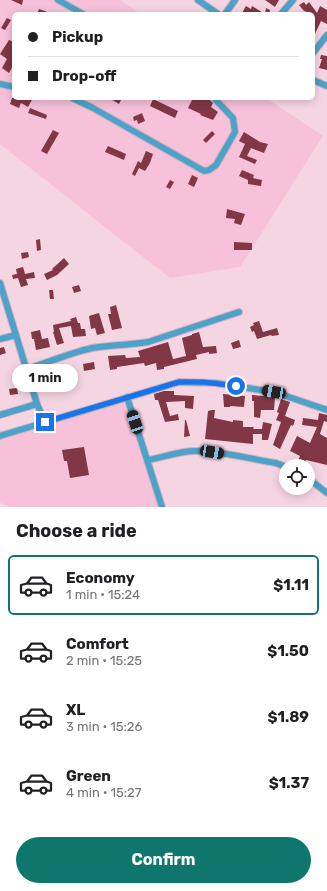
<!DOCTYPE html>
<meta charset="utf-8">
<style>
:root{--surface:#fff;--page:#f2f2f2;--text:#202124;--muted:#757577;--line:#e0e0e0;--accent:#0f766e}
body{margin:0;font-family:Rubik,sans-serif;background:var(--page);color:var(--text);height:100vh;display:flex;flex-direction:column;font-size:15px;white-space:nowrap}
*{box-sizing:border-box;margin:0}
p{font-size:13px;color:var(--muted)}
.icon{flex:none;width:22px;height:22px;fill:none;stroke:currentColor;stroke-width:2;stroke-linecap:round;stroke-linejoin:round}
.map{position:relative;height:507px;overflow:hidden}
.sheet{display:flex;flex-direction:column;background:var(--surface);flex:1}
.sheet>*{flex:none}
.banner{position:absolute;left:12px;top:12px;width:303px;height:88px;border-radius:6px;box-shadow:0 2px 10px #0003;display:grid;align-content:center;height:88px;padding:0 16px;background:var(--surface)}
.tools{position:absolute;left:279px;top:459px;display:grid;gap:8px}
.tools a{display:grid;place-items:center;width:36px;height:36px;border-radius:50%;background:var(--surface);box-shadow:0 2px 10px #0003;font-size:20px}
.end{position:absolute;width:18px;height:18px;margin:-9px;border:5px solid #1a73e8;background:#fff;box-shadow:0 0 0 2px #fff}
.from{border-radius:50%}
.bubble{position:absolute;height:28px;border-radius:14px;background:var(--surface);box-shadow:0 2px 10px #0003;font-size:13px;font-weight:700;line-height:28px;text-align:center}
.car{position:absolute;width:12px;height:24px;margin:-12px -6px;border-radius:5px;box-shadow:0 0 3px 1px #0007;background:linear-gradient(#222 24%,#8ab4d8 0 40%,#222 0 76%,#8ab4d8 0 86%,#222 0)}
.banner b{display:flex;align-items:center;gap:14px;height:38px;font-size:15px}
.banner b+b{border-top:1px solid var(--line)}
.banner i{width:10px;height:10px;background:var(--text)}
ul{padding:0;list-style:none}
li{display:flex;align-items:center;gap:12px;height:60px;margin:0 8px 6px;padding:0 8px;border:2px solid transparent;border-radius:6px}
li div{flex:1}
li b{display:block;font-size:15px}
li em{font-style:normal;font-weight:700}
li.selected{border-color:var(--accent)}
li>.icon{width:36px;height:36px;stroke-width:1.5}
h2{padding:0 16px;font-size:18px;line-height:48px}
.cta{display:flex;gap:8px;margin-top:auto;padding:8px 16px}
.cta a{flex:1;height:46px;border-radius:24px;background:var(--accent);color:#fff;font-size:16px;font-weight:700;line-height:46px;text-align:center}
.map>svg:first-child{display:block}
</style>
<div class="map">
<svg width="327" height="507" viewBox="0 0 327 507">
<rect width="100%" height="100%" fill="#f6d5e3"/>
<g fill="#f7c1d9">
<polygon points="0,0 120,0 141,14 14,14 14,98 266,98 323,136 240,267 170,278 115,235 0,144"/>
<polygon points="125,401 159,507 11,507 0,503 0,439"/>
</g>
<g fill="#813745">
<polygon points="11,0 23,0 22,5"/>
<polygon points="265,0 279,0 275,7"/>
<polygon points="304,2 306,5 309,2 317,13 320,6 327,10 327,24 321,21 313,38 313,14 304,11 299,5"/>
<polygon points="246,6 251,9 252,6 265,14 266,8 270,10 269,14 244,14 242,13"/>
<polygon points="39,9 45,11 52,14 37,14"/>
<polygon points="7,18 11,20 5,30 1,28"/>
<polygon points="9,40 14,42 14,64 9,73 2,68 7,59 0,54"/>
<polygon points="321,55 327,56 327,70 319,68 322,59 320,59"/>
<polygon points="12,98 33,98 28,107 21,103 19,108 10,104"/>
<polygon points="109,98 122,98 119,104"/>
<polygon points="193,98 206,98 210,100 213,103 211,107 218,112 213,120 200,115 201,114 188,108"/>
<polygon points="153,99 178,111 175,118 150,106"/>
<polygon points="30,108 47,115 46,119 28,113"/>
<polygon points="142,113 145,121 138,124 137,120 134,121 133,117"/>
<polygon points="53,130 59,133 47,154 41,151"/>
<polygon points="212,131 215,134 206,143 203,140"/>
<polygon points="244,132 260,142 268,144 264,153 251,148 247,156 257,160 255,164 239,157 245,144 239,141"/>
<polygon points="108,146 126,154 124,160 105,152"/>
<polygon points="146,151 153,154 150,163 145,171 139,168 135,176 132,174 138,161 141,163"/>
<polygon points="242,170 254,175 253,178 262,180 261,186 248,184 248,180 239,176"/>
<polygon points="192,175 198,178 194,187 188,184"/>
<polygon points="170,180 174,182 170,189 166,187"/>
<polygon points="227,209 245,214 241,225 234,223 235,219 226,218"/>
<polygon points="40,239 41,250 37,251 36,240"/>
<polygon points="234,242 252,243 252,250 234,250"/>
<polygon points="28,252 29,257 22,259 21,253"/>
<polygon points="64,258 69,264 57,275 47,280 44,274 53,270 52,269"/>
<polygon points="23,267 25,274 34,272 35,278 26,279 28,285 21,287 18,278 13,279 12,275 17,274 16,269"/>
<polygon points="79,285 81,291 74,293 72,287"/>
<polygon points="49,290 53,290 54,299 50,299"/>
<polygon points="116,305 122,328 112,330 108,314 111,314 110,307"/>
<polygon points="99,313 105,333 97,335 95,328 91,329 89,316"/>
<polygon points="76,317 78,323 80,323 81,329 85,329 86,336 73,337 71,326 59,328 64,343 57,345 53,332 54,332 53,325 71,321 70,319"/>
<polygon points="259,321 263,332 277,328 279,335 272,336 271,335 257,339 254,331 252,332 250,327 254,325 253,323"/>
<polygon points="40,330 42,339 48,338 50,347 36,350 34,339 32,339 31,332"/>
<polygon points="199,332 203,347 216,346 217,353 209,354 209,352 196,355 197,359 164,367 164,369 157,370 156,363 145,366 144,363 117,367 117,369 110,370 108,356 125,355 126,358 140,357 138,351 168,342 173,359 186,356 182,338 192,335 192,334"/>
<polygon points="239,340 241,347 233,349 231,343"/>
<polygon points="4,347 6,353 0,355 0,348"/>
<polygon points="94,362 95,369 84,371 83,364"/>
<rect x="47" y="378" width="9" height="11"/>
<polygon points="17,388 18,394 10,395 9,389"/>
<polygon points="164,391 174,391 174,395 194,396 193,409 185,408 185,401 166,402 170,416 178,414 179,420 165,422 158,400 155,400 154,394"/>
<polygon points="223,394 245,396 244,407 230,406 230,407 224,407"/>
<polygon points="252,395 275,397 274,410 261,410 260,418 254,417 254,401 252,401"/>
<polygon points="281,399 290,402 285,416 295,420 293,426 291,425 280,449 273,445 281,422 276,420 279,413 277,412"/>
<polygon points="212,410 215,410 214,418 233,422 233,420 243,421 243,427 254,427 253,429 262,429 263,422 272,424 268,440 262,440 262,434 253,434 253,444 205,439 208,411"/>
<polygon points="319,413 327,415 327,422 324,421 320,434 327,438 327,465 306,460 304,464 298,461 300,456 290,451 297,436 310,443 317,427 302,425 303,418 318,420"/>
<polygon points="185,420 186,420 190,436 184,437"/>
<polygon points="84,447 89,475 70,478 67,461 64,461 62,450"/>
</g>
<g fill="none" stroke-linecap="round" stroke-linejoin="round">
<g stroke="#d2b2c0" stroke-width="8">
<g id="minor">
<polyline points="58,0 83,14"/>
<polyline points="198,0 218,14"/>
<polyline points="225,14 235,0"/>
<polyline points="281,14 293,0"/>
<polyline points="313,53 327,35"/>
<polyline points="313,80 327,86"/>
<polyline points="0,84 14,87"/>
<polyline points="72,98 93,108 204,171 209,170 216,165 235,132 233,118 214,98"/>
<polyline points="0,283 37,404 45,422"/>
<polyline points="0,339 16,335"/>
<path d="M 27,369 C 49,362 70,353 92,348 C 111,345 129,345 148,342 L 239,312"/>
<polyline points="127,397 162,507"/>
<polyline points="0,415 37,404"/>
<polyline points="0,436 179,382 215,383 274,392 327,410"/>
<path d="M 148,460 C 164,457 180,451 196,451 C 221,451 251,459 276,463 L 286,467"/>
<polyline points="308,478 327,493"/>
</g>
</g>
<use href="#minor" stroke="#4da2c9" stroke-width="6"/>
</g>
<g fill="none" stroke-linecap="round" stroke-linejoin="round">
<polyline stroke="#1a73e8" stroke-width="5" points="45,422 179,382 204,382 236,386"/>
</g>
</svg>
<div class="tools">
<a><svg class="icon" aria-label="locate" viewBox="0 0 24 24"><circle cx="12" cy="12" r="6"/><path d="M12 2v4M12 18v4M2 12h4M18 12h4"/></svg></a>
</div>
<i class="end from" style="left:236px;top:386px"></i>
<i class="end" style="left:45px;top:422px"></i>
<div class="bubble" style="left:12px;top:364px;width:66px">1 min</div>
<i class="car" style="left:274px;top:392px;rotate:280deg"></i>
<i class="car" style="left:135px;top:422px;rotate:342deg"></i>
<i class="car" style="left:212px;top:452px;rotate:100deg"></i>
<div class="banner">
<b><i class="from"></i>Pickup</b>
<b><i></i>Drop-off</b>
</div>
</div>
<section class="sheet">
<h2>Choose a ride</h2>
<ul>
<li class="selected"><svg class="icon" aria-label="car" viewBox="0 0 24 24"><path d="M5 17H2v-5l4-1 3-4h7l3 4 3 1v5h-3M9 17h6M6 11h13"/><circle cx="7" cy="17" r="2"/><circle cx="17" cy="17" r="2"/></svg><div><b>Economy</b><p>1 min · 15:24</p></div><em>$1.11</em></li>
<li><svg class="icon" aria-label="car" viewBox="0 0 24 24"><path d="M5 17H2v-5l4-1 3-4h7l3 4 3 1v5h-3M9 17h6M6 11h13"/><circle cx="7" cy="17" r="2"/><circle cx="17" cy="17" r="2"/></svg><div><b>Comfort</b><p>2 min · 15:25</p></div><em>$1.50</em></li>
<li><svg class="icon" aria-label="car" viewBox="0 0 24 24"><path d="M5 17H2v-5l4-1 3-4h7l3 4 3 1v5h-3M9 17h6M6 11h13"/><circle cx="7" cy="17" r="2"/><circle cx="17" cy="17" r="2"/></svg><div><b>XL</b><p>3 min · 15:26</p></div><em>$1.89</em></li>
<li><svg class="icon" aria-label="car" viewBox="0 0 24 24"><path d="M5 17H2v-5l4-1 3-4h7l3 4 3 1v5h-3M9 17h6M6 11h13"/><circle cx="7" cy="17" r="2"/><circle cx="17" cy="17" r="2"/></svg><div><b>Green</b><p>4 min · 15:27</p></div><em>$1.37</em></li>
</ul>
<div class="cta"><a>Confirm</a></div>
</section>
